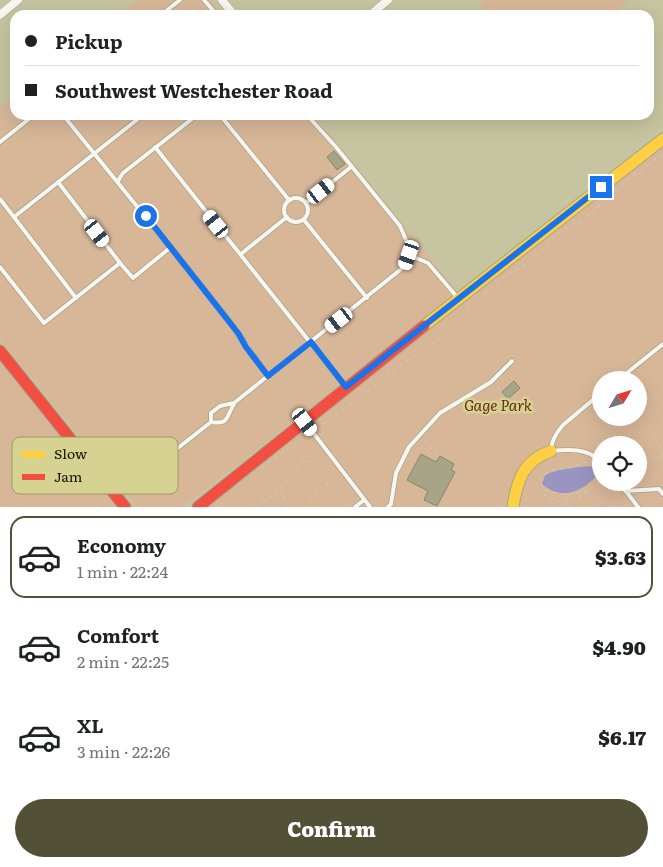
<!DOCTYPE html>
<meta charset="utf-8">
<style>
:root{--surface:#fff;--page:#f6f6f6;--text:#202124;--muted:#757577;--line:#e0e0e0;--accent:#535038}
body{margin:0;font-family:Literata,serif;background:var(--page);color:var(--text);height:100vh;display:flex;flex-direction:column;font-size:19px;white-space:nowrap}
*{box-sizing:border-box;margin:0}
p{font-size:16px;color:var(--muted)}
.icon{flex:none;width:28px;height:28px;fill:none;stroke:currentColor;stroke-width:2;stroke-linecap:round;stroke-linejoin:round}
.map{position:relative;height:507px;overflow:hidden}
.sheet{display:flex;flex-direction:column;background:var(--surface);flex:1}
.sheet>*{flex:none}
.top-card{position:absolute;left:10px;top:10px;width:644px;height:110px;border-radius:15px;box-shadow:0 5px 20px #0002;display:grid;align-content:center;height:110px;padding:0 15px;background:var(--surface)}
.needle{width:32px;rotate:52deg}
.tools{position:absolute;left:592px;top:371px;display:grid;gap:10px}
.tools a{display:grid;place-items:center;width:55px;height:55px;border-radius:50%;background:var(--surface);box-shadow:0 5px 20px #0002;font-size:25px}
.end{position:absolute;width:22px;height:22px;margin:-11px;border:6px solid #1a73e8;background:#fff;box-shadow:0 0 0 2px #fff}
.from{border-radius:50%}
.car{position:absolute;width:15px;height:30px;margin:-15px -8px;border-radius:6px;box-shadow:0 0 4px 1px #0007;background:linear-gradient(#fff 24%,#345 0 40%,#fff 0 76%,#345 0 86%,#fff 0)}
.top-card b{display:flex;align-items:center;gap:18px;height:48px;font-size:19px}
.top-card b+b{border-top:1px solid var(--line)}
.top-card i{width:12px;height:12px;background:var(--text)}
ul{padding:9px 0 0;list-style:none}
li{display:flex;align-items:center;gap:15px;height:82px;margin:0 10px 8px;padding:0 5px;border:2px solid transparent;border-radius:15px}
li div{flex:1}
li b{display:block;font-size:19px}
li em{font-style:normal;font-weight:800}
li.active{border-color:var(--accent)}
li>.icon{width:45px;height:45px;stroke-width:1.5}
.primary-button{display:flex;gap:10px;margin-top:auto;padding:10px 15px}
.primary-button a{flex:1;height:58px;border-radius:30px;background:var(--accent);color:#fff;font-size:20px;font-weight:800;line-height:58px;text-align:center}
.map>svg:first-child{display:block}
</style>
<div class="map">
<svg width="663" height="507" viewBox="0 0 663 507">
<rect width="100%" height="100%" fill="#c7c4a1"/>
<g fill="#d8b799" fill-rule="evenodd">
<polygon points="137,0 210,0 222,15 117,15"/>
<polygon points="482,0 629,0 611,15 489,15 479,3"/>
<polygon points="15,95 15,115 311,115 336,142 458,292 183,507 137,507 0,339 0,107"/>
<path d="M 663,143 L 663,507 L 203,507 ZM 601,380 L 639,380 L 639,418 L 601,418 ZM 601,445 L 639,445 L 639,482 L 601,482 Z"/>
<polygon points="0,360 118,507 0,507"/>
</g>
<path fill="#9a94c2" d="M 591,466 L 598,475 C 581,492 562,501 542,484 C 543,481 544,478 545,476 C 551,469 581,467 591,466 Z"/>
<g fill="#a7a488" stroke="#878569">
<polygon points="334,151 345,164 337,170 327,157"/>
<polygon points="514,381 520,388 508,399 502,392"/>
<polygon points="421,454 436,462 440,456 454,464 451,470 455,472 437,506 424,500 428,491 407,480"/>
</g>
<g fill="none" stroke-linecap="round" stroke-linejoin="round">
<g stroke="#a6a489" stroke-width="5.5">
<g id="lane">
<polyline points="204,0 217,15"/>
<polyline points="161,15 180,0"/>
<polyline points="63,115 225,315 268,376"/>
<polyline points="220,115 289,200"/>
<polyline points="0,142 34,115"/>
<polyline points="155,147 344,385"/>
<polyline points="118,181 123,173 197,115"/>
<polyline points="58,182 120,263"/>
<circle cx="296" cy="210" r="12"/>
<polyline points="0,199 76,298"/>
<polyline points="306,203 351,167"/>
<polyline points="14,217 143,115"/>
<polyline points="304,220 367,298"/>
<polyline points="241,254 287,217"/>
<polyline points="409,255 428,263 457,297"/>
<polyline points="0,267 44,323 120,263 133,278 171,247"/>
<polyline points="618,380 663,344"/>
<path d="M 601,393 L 563,425 C 556,433 551,441 551,451 C 569,449 588,448 601,462"/>
<polyline points="211,422 211,413 220,406 234,403 405,266 409,255 406,240 400,226 336,147 307,115"/>
<polyline points="305,422 370,507"/>
<path d="M 155,466 L 211,422 C 230,425 226,416 234,404"/>
<polyline points="619,482 638,507"/>
<polyline points="625,491 659,489 663,494"/>
<polyline points="355,507 364,500"/>
<polyline points="388,507 391,504 396,473 409,447 440,413 491,382 512,361"/>
</g>
</g>
<g stroke="#a6a489" stroke-width="9">
<g id="street">
<polyline points="222,0 234,15"/>
<polyline points="0,15 18,0"/>
<polyline points="370,15 388,0"/>
</g>
</g>
<g stroke="#a6a489" stroke-width="13">
<g id="slow">
<polyline points="424,326 663,139"/>
<path d="M 513,507 C 517,480 523,461 551,451"/>
</g>
</g>
<g stroke="#a6a489" stroke-width="13">
<g id="jam">
<polyline points="0,351 125,507"/>
<polyline points="198,507 424,326"/>
</g>
</g>
<g stroke="#ccccc0" stroke-width="1" stroke-dasharray="4 4" stroke-linecap="butt">
<polyline points="510,376 513,380"/>
<polyline points="497,387 504,396"/>
<polyline points="316,429 359,398 390,373 439,339 456,321 503,277 525,265 564,229 580,221 596,209 630,178 663,154"/>
<polyline points="424,440 438,456"/>
<polyline points="663,456 658,448 663,442"/>
<polyline points="639,462 640,466"/>
<polyline points="261,468 309,434"/>
<polyline points="639,468 656,457 660,459 663,457"/>
<polyline points="280,489 285,498 287,506"/>
<polyline points="588,490 566,495 544,490 540,480 541,477 549,471 568,468 589,461 597,471 601,472"/>
<path d="M 542,494 L 568,505 C 580,498 589,488 601,482"/>
<polyline points="566,497 567,504 570,507"/>
<polyline points="255,507 273,495 305,460 316,463 329,478 327,486 311,498 308,507"/>
<polyline points="286,507 287,507"/>
<polyline points="343,507 346,504"/>
<polyline points="624,507 628,504"/>
</g>
<use href="#lane" stroke="#f7f6f1" stroke-width="4"/>
<use href="#street" stroke="#f7f6f1" stroke-width="8"/>
<use href="#slow" stroke="#ffcf43" stroke-width="11"/>
<use href="#jam" stroke="#f24e42" stroke-width="11"/>
</g>
<g fill="none" stroke-linecap="round" stroke-linejoin="round">
<polyline stroke="#1a73e8" stroke-width="6" points="146,216 238,333 246,347 268,376 311,342 346,387 601,187"/>
</g>
<g text-anchor="middle" dominant-baseline="central" stroke-width="5" stroke-linejoin="round" paint-order="stroke">
<g font-size="15" font-style="italic" fill="#642d10" stroke="#d6d292">
<text x="498" y="404">Gage Park</text>
</g>
</g>
<rect x="12" y="437" width="166" height="57" rx="8" fill="#d6d292" stroke="#9c9866" stroke-width="1"/>
<rect x="22" y="451" width="23" height="7" fill="#ffcf43"/>
<rect x="22" y="474" width="23" height="6" fill="#f24e42"/>
<g font-size="14" fill="#141200">
<text x="54" y="459">Slow</text>
<text x="54" y="482">Jam</text>
</g>
</svg>
<div class="tools">
<a><svg class="needle" viewBox="-14 -14 28 28"><path d="M0-13l5 13h-10z" fill="#e53935"/><path d="M0 13l5-13h-10z" fill="#757577"/></svg></a>
<a><svg class="icon" aria-label="locate" viewBox="0 0 24 24"><circle cx="12" cy="12" r="6"/><path d="M12 2v4M12 18v4M2 12h4M18 12h4"/></svg></a>
</div>
<i class="end from" style="left:146px;top:216px"></i>
<i class="end" style="left:601px;top:187px"></i>
<i class="car" style="left:321px;top:191px;rotate:52deg"></i>
<i class="car" style="left:216px;top:224px;rotate:321deg"></i>
<i class="car" style="left:97px;top:233px;rotate:143deg"></i>
<i class="car" style="left:409px;top:255px;rotate:199deg"></i>
<i class="car" style="left:339px;top:320px;rotate:232deg"></i>
<i class="car" style="left:305px;top:422px;rotate:143deg"></i>
<div class="top-card">
<b><i class="from"></i>Pickup</b>
<b><i></i>Southwest Westchester Road</b>
</div>
</div>
<section class="sheet">
<ul>
<li class="active"><svg class="icon" aria-label="car" viewBox="0 0 24 24"><path d="M5 17H2v-5l4-1 3-4h7l3 4 3 1v5h-3M9 17h6M6 11h13"/><circle cx="7" cy="17" r="2"/><circle cx="17" cy="17" r="2"/></svg><div><b>Economy</b><p>1 min · 22:24</p></div><em>$3.63</em></li>
<li><svg class="icon" aria-label="car" viewBox="0 0 24 24"><path d="M5 17H2v-5l4-1 3-4h7l3 4 3 1v5h-3M9 17h6M6 11h13"/><circle cx="7" cy="17" r="2"/><circle cx="17" cy="17" r="2"/></svg><div><b>Comfort</b><p>2 min · 22:25</p></div><em>$4.90</em></li>
<li><svg class="icon" aria-label="car" viewBox="0 0 24 24"><path d="M5 17H2v-5l4-1 3-4h7l3 4 3 1v5h-3M9 17h6M6 11h13"/><circle cx="7" cy="17" r="2"/><circle cx="17" cy="17" r="2"/></svg><div><b>XL</b><p>3 min · 22:26</p></div><em>$6.17</em></li>
</ul>
<div class="primary-button"><a>Confirm</a></div>
</section>
